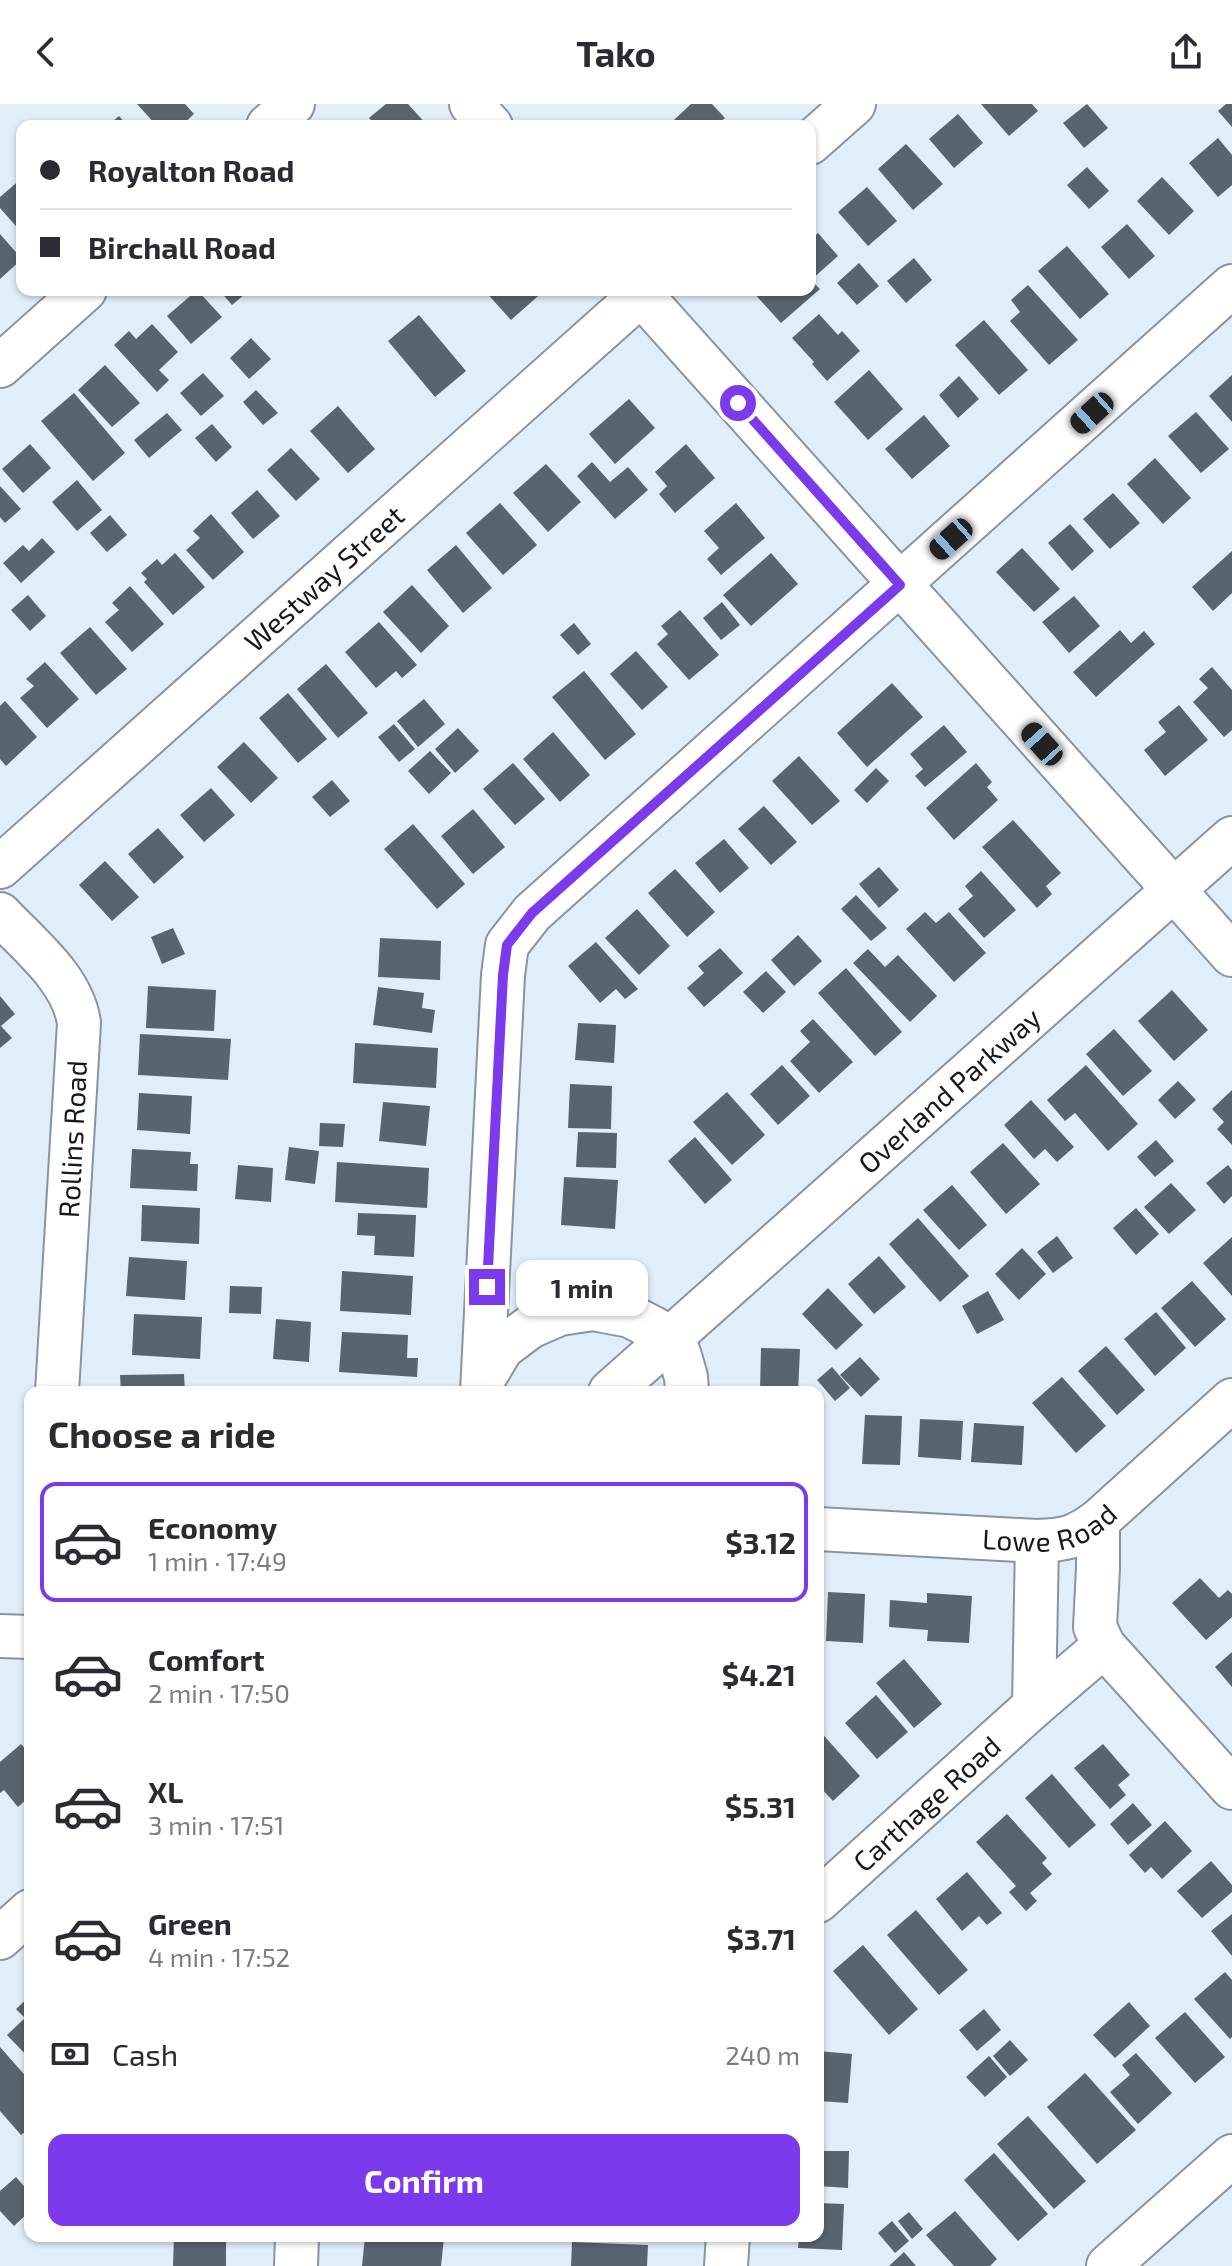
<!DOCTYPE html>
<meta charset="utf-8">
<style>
:root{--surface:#fff;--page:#f7f7f7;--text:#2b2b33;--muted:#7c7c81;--line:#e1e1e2;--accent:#7c3aed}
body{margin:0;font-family:"Exo 2",sans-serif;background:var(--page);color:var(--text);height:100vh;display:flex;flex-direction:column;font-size:30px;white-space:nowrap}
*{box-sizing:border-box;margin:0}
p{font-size:26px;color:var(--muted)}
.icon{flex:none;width:44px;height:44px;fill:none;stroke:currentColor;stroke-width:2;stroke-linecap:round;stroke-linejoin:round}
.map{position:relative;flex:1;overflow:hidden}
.side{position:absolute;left:24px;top:1282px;width:800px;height:856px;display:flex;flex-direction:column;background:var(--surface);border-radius:16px;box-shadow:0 2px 6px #0004}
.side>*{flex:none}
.hud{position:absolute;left:16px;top:16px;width:800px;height:176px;border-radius:16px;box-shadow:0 2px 6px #0004;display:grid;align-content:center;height:176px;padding:0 24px;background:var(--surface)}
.end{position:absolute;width:36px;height:36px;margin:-18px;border:10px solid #7c3aed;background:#fff;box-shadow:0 0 0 4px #fff}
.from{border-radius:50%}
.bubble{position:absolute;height:56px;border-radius:16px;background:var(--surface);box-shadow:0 2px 6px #0004;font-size:26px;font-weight:700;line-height:56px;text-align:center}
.car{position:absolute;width:24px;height:48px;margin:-24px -12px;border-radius:10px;box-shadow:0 0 6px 2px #0007;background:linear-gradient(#222 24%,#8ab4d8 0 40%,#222 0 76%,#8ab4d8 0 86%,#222 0)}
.hud b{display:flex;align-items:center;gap:28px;height:76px;font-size:30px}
.hud b+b{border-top:2px solid var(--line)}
.hud i{width:20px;height:20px;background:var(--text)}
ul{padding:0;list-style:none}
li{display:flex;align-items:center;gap:24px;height:120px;margin:0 16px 12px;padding:0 8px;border:4px solid transparent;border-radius:16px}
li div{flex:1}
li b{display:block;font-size:30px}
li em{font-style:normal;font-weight:700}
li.selected{border-color:var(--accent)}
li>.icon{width:72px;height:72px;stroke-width:1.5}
h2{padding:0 24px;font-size:36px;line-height:96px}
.pay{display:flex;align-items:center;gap:20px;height:88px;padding:0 24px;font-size:30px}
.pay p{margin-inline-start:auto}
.primary-button{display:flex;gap:16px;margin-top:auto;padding:16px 24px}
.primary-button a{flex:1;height:92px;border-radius:16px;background:var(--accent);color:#fff;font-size:32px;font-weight:700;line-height:92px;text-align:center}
header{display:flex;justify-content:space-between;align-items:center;height:104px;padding:0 24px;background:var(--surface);font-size:36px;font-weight:700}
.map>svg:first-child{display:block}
</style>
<header><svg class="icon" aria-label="back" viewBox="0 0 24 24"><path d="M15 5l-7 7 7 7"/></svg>Tako<svg class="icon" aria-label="share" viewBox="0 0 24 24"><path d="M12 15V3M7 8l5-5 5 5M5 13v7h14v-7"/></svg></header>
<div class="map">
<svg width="1232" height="2162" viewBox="0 0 1232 2162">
<rect width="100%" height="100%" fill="#dfeef9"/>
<g fill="#58656f">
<polygon points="137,0 185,0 194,10 181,22 157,22"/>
<polygon points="386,0 408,0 428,22 376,22 369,14"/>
<polygon points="691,0 712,0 725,14 716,22 680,22 674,16"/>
<polygon points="981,0 1032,0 1038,7 1009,32"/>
<polygon points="1087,0 1108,24 1084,44 1063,19"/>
<polygon points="1226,0 1232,0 1232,23 1218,7"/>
<polygon points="958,10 983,39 954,64 929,35"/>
<polygon points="119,12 128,22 107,22"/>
<polygon points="1218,34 1232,51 1232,81 1218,93 1189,59"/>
<polygon points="906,40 943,80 913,106 878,65"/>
<polygon points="1087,63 1109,87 1089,105 1067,81"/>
<polygon points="1162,73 1194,107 1169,131 1137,97"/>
<polygon points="22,74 22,129 0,104 0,93"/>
<polygon points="867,83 897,117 868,142 838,108"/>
<polygon points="1127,120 1155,152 1129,175 1101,143"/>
<polygon points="818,129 838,152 811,176 820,185 781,219 751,186 810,186 810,136"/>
<polygon points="0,130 22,155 0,175"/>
<polygon points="1067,142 1109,190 1080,215 1038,167"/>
<polygon points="914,154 932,176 906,199 887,177"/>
<polygon points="859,159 879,182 857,201 837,179"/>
<polygon points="1028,181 1078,236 1049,261 1010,217 1020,208 1011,196"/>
<polygon points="197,186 222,213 191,240 167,212"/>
<polygon points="219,186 250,186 232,201"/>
<polygon points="484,186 545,186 511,216"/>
<polygon points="819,210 838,231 842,227 860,247 827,277 812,260 814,258 792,234"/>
<polygon points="419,211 466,267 435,293 388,237"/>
<polygon points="984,216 1028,266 999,291 955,241"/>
<polygon points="152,220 178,248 159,266 169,276 157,288 114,241 129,227 136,235"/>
<polygon points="251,234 271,255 249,275 230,254"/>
<polygon points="105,261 140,299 112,323 78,286"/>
<polygon points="869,266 903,305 868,336 834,298"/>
<polygon points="203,269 224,292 201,312 180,289"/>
<polygon points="1232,271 1232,318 1209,292"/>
<polygon points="959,272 979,295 958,314 939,291"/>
<polygon points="256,286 278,309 263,321 243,298"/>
<polygon points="74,289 125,349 93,377 41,317"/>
<polygon points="629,295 655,324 615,360 589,330"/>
<polygon points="338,302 375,345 348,369 310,327"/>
<polygon points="1196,308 1229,345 1201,369 1168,332"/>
<polygon points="167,309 182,326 149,354 134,336"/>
<polygon points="924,311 950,342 912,375 885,345"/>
<polygon points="212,320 232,343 216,358 195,334"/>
<polygon points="30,340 51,364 23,389 2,365"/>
<polygon points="686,340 715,374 675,409 659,390 667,382 655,368"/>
<polygon points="291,344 320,375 296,397 267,366"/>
<polygon points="1155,354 1191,394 1163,420 1127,380"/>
<polygon points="592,358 610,378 628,363 648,386 615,415 577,372"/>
<polygon points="546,360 581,398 548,428 513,389"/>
<polygon points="77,376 102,406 77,427 52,398"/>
<polygon points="0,382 21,405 5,419 0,413"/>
<polygon points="257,386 280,412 253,435 231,409"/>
<polygon points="1113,389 1140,419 1110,445 1083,415"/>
<polygon points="500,399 537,441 503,471 466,429"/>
<polygon points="736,399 765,434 721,471 707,455 719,444 704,427"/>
<polygon points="211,410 244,448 213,476 186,446 200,434 193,427"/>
<polygon points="110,411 127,431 107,448 90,429"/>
<polygon points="1070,420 1094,447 1072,467 1048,439"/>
<polygon points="42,434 55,448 21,479 3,459 23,441 29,447"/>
<polygon points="456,441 492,484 463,509 427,466"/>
<polygon points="1022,444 1060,485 1034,508 996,468"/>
<polygon points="1232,447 1232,489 1213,507 1192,483"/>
<polygon points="175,449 205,483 173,511 144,478 147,475 141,469 157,455 162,461"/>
<polygon points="771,449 798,480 751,522 723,491"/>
<polygon points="412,481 449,522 421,549 383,508"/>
<polygon points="130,482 164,520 132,548 105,518 119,506 112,499"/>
<polygon points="28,491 46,512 30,527 11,506"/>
<polygon points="1074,492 1100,522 1069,549 1042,518"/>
<polygon points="722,498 740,521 721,536 703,514"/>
<polygon points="680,506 719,551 689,576 657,540 668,530 661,522"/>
<polygon points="379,518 417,561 402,574 396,567 376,584 345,548"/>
<polygon points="574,519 591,540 578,551 560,531"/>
<polygon points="90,523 127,565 96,591 60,549"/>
<polygon points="1120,526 1131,539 1144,527 1155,540 1096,593 1073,568"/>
<polygon points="636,547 668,583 642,606 610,570"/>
<polygon points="45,558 79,595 47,624 20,594 34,582 26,575"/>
<polygon points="326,560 368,609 338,634 297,585"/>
<polygon points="1212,563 1232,586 1232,626 1224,633 1193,598 1208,584 1199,575"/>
<polygon points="584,567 636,630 605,656 552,593"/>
<polygon points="892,579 923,613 867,663 837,629"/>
<polygon points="288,589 327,635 298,659 259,614"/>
<polygon points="424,595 445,620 418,643 397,617"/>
<polygon points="5,597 37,633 6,662 0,655 0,602"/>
<polygon points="1179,601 1208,636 1165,672 1144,646 1166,628 1158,618"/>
<polygon points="394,620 415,645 399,658 378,633"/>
<polygon points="944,621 967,648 925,683 915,672 923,665 910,650"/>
<polygon points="458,624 479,647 455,669 435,645"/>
<polygon points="553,628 590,671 560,698 523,655"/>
<polygon points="244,638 278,674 251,699 217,663"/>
<polygon points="430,647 451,669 429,690 408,667"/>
<polygon points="799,652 840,697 812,721 772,677"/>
<polygon points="513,659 545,695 515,721 483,685"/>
<polygon points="976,659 992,678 987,683 998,696 954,736 926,704"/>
<polygon points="876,664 889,677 867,699 854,686"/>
<polygon points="332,676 350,697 330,713 312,693"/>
<polygon points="211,684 235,711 204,738 180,711"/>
<polygon points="764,702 797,738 771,761 738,725"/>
<polygon points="473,705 505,743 473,770 441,732"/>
<polygon points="1013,716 1061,769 1046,782 1052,790 1037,804 982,743"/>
<polygon points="413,720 465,780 437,805 384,745"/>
<polygon points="158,724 184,753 154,780 128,750"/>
<polygon points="724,735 749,764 720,789 695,759"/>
<polygon points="105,757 139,793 112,817 79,781"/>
<polygon points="879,763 899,786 879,804 859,780"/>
<polygon points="675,765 715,808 687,833 648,789"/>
<polygon points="981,767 1016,806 984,834 958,805 973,792 965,782"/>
<polygon points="856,791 887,824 871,837 841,805"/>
<polygon points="637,805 670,842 639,871 605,834"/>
<polygon points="925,808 936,819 949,808 986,849 954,878 906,825"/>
<polygon points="173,824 185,850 162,860 151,833"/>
<polygon points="798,831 822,857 794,882 771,856"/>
<polygon points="380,834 441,837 440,876 378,873"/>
<polygon points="596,838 638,885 625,895 616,885 600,899 568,862"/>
<polygon points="720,844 743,869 704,903 687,884 704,869 698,862"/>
<polygon points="868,845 885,863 898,851 937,892 910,918 853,859"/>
<polygon points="846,864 902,928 875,952 818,889"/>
<polygon points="766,867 786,888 763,909 743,888"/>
<polygon points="148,882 216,886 214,927 146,924"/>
<polygon points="378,883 424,889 422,904 435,906 432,929 373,921"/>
<polygon points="1172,886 1208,926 1174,957 1138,917"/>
<polygon points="0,892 15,910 1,922 12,934 0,944"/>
<polygon points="813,915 853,958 819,989 790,957 810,938 800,927"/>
<polygon points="578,919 616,921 614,959 575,956"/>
<polygon points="1114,925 1152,967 1123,992 1086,950"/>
<polygon points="140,930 231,935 228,976 138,971"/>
<polygon points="355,939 438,944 436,984 353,979"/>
<polygon points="782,961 810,992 778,1021 750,990"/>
<polygon points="1086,961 1138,1020 1108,1047 1075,1009 1065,1017 1047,996"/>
<polygon points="1178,977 1196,996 1175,1015 1158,996"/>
<polygon points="570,980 612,982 611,1025 568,1024"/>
<polygon points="1232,986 1232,1041 1217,1025 1224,1018 1212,1005"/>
<polygon points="727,988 765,1031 732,1061 693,1018"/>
<polygon points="139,989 192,992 190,1030 137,1026"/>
<polygon points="1031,996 1074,1043 1057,1058 1045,1045 1034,1055 1004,1021"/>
<polygon points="383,998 430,1002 426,1042 379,1037"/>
<polygon points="320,1019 345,1020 343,1043 319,1042"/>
<polygon points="578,1028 617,1029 616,1064 576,1063"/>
<polygon points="695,1033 732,1076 705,1100 668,1057"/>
<polygon points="1156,1036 1174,1057 1155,1073 1137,1053"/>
<polygon points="1003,1039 1040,1080 1006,1110 970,1068"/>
<polygon points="289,1043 319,1047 315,1080 285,1076"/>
<polygon points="132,1045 191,1048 190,1060 198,1060 197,1087 130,1084"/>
<polygon points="337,1058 429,1064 427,1104 335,1098"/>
<polygon points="238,1061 273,1064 271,1098 235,1095"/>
<polygon points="1228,1061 1232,1066 1232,1092 1224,1100 1206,1079"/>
<polygon points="564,1073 618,1076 615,1125 561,1121"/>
<polygon points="1171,1079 1196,1106 1169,1130 1144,1103"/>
<polygon points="952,1081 987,1121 959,1146 923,1106"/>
<polygon points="142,1101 200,1104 199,1140 141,1137"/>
<polygon points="1136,1104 1159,1130 1136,1151 1113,1124"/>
<polygon points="358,1109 416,1111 414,1153 374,1151 375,1132 357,1131"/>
<polygon points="918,1114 969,1172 940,1198 889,1140"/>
<polygon points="1057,1132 1073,1154 1053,1169 1037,1148"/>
<polygon points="1232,1133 1232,1192 1203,1159"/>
<polygon points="1022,1144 1046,1170 1019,1196 995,1170"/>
<polygon points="879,1152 906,1183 874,1210 848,1180"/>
<polygon points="129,1153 187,1157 185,1196 126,1192"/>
<polygon points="342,1167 413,1172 411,1211 340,1207"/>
<polygon points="1192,1177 1226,1215 1195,1243 1161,1204"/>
<polygon points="230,1182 262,1183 261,1210 229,1209"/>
<polygon points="828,1184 863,1221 836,1246 802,1210"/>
<polygon points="988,1187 1004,1216 977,1230 962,1202"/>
<polygon points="1156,1208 1186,1244 1155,1272 1124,1235"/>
<polygon points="134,1210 202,1213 200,1255 132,1251"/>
<polygon points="276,1215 311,1218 309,1258 273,1255"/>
<polygon points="342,1228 408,1231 407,1254 418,1254 417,1273 339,1268"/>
<polygon points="1106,1242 1145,1286 1117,1311 1078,1267"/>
<polygon points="761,1244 800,1245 798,1288 760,1288"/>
<polygon points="860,1253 880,1275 861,1293 840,1271"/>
<polygon points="832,1263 850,1284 835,1297 817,1276"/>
<polygon points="184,1270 185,1288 121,1288 120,1271"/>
<polygon points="1062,1273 1106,1322 1076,1349 1032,1299"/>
<polygon points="345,1282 398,1286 398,1288 345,1288"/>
<polygon points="865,1311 902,1312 900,1361 862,1360"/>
<polygon points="920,1315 963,1317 961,1356 918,1353"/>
<polygon points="974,1319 1024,1322 1022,1361 971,1358"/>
<polygon points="1200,1474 1219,1494 1228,1486 1232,1490 1232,1513 1206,1536 1172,1499"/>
<polygon points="828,1488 865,1490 863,1539 826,1537"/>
<polygon points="927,1489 972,1492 969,1539 927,1537 928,1526 889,1523 890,1496 927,1499"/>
<polygon points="1232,1548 1232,1583 1215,1563"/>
<polygon points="904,1555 942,1600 914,1624 876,1579"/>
<polygon points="876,1591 908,1628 877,1655 845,1619"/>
<polygon points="818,1625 860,1672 833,1697 818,1681"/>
<polygon points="21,1640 30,1650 30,1692 18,1703 4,1686 0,1689 0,1658"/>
<polygon points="1103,1640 1130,1671 1118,1681 1126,1691 1110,1705 1074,1664"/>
<polygon points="1052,1670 1096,1721 1069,1744 1025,1694"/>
<polygon points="1133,1699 1152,1721 1128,1741 1110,1720"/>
<polygon points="1007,1710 1047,1754 1042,1759 1052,1770 1030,1789 1037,1797 1026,1807 1009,1788 1016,1782 976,1738"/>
<polygon points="1165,1717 1192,1747 1162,1775 1151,1763 1145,1769 1129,1751"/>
<polygon points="1211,1757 1232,1781 1232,1788 1202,1814 1177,1787"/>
<polygon points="967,1768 1002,1809 987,1821 979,1812 962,1827 936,1795"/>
<polygon points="916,1806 968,1866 939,1891 887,1831"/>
<polygon points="1232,1810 1232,1852 1211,1827"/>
<polygon points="863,1841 918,1905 889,1931 833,1867"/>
<polygon points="1225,1868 1232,1876 1232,1933 1230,1935 1194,1895"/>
<polygon points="30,1892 30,1955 7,1931 25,1914 16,1905"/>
<polygon points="1129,1898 1150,1922 1115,1954 1093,1931"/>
<polygon points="984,1905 1001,1926 977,1947 959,1926"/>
<polygon points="1185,1908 1225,1953 1195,1979 1155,1934"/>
<polygon points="1010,1936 1028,1956 1010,1972 993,1952"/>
<polygon points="0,1943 30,1977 30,2024 21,2031 0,2007"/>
<polygon points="818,1947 852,1950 848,1999 818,1997"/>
<polygon points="1136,1949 1172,1989 1138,2020 1110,1988 1130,1971 1122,1961"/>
<polygon points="989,1952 1007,1973 985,1993 966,1973"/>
<polygon points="1085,1969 1136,2026 1097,2060 1047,2003"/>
<polygon points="1028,2012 1086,2077 1054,2105 997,2040"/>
<polygon points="818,2047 849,2047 848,2084 818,2082"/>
<polygon points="994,2049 1048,2110 1018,2137 964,2076"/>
<polygon points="16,2073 30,2089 30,2107 14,2122 0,2107 0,2087"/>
<polygon points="818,2099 844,2100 842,2146 798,2144 799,2132 818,2132"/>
<polygon points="955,2107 997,2155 990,2162 954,2162 926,2131"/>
<polygon points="909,2108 923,2125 912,2135 898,2117"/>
<polygon points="892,2117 909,2137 895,2149 878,2129"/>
<polygon points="174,2132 226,2132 226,2162 173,2162"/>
<polygon points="365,2132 422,2132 444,2134 441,2162 362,2162"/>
<polygon points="572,2138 648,2141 647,2162 571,2162"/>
<polygon points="904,2148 916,2162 889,2162"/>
</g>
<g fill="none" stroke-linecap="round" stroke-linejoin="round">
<g stroke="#8895a0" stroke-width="46">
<g id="minor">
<polyline points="471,0 491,22"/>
<polyline points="268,22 293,0"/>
<polyline points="810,39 854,0"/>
<polyline points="637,186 1232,851"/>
<polyline points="0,262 85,186"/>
<path id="s1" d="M 0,763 L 646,186"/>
<path d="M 0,810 C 29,841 73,875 79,919 L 57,1288"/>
<polyline points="483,1276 502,1244 530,1223 560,1210 593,1205 630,1212 657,1226 679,1249 686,1273 687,1288"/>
<polyline points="482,1288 503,871 507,841 532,809 1232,182"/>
<path id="s2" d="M 610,1288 L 1232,734"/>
<polyline points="1098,1417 1098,1464 1095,1523 1104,1542 1232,1684"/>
<path id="s3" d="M 818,1425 L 1037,1437 C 1065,1436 1075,1434 1098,1417 L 1232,1296"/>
<polyline points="0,1532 30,1533"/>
<polyline points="1034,1602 1037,1437"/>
<path id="s4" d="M 818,1797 L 1034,1602 L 1104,1542"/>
<polyline points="0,1834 30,1807"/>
<polyline points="296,2162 297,2132"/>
<polyline points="726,2162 728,2132"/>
<polyline points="1108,2162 1232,2052"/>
</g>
</g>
<use href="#minor" stroke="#fff" stroke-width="42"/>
</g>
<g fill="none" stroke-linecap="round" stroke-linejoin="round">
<polyline stroke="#7c3aed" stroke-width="10" points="487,1183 503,871 507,841 532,809 900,481 738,299"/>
</g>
<g text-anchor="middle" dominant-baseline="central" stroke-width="8" stroke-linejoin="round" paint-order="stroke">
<g font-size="28" fill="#14191d" stroke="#fff">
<text stroke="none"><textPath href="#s1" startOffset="434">Westway Street</textPath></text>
<text stroke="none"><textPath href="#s2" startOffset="454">Overland Parkway</textPath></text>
<text transform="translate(72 1035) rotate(-87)">Rollins Road</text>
<text stroke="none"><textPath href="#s3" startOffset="234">Lowe Road</textPath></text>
<text stroke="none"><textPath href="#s4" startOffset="146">Carthage Road</textPath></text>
</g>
</g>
</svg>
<i class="end from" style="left:738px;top:299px"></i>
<i class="end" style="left:487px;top:1183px"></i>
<div class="bubble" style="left:516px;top:1156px;width:132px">1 min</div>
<i class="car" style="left:1092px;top:309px;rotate:228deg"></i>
<i class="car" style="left:951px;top:435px;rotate:228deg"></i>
<i class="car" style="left:1042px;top:640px;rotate:318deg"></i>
<div class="hud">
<b><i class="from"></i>Royalton Road</b>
<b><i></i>Birchall Road</b>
</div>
<section class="side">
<h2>Choose a ride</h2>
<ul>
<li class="selected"><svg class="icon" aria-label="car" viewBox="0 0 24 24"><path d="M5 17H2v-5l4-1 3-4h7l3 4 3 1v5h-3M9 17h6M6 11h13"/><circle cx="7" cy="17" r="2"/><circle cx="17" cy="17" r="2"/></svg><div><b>Economy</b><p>1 min · 17:49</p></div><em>$3.12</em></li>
<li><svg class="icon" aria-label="car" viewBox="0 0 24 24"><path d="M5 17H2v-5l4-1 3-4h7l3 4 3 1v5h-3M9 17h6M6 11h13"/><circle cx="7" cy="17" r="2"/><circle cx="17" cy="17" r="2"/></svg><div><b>Comfort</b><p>2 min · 17:50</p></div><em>$4.21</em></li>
<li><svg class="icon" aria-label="car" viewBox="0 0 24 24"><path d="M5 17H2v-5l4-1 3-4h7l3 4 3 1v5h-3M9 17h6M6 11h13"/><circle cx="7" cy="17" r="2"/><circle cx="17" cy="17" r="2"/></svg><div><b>XL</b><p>3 min · 17:51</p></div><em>$5.31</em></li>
<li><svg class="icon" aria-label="car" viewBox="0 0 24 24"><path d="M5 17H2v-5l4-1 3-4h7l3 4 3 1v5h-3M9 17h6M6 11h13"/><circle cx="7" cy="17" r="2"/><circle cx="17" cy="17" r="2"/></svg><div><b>Green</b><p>4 min · 17:52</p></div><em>$3.71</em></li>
</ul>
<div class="pay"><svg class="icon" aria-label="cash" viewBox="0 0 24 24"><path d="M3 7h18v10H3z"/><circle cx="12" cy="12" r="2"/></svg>Cash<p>240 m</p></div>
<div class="primary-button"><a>Confirm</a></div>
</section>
</div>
